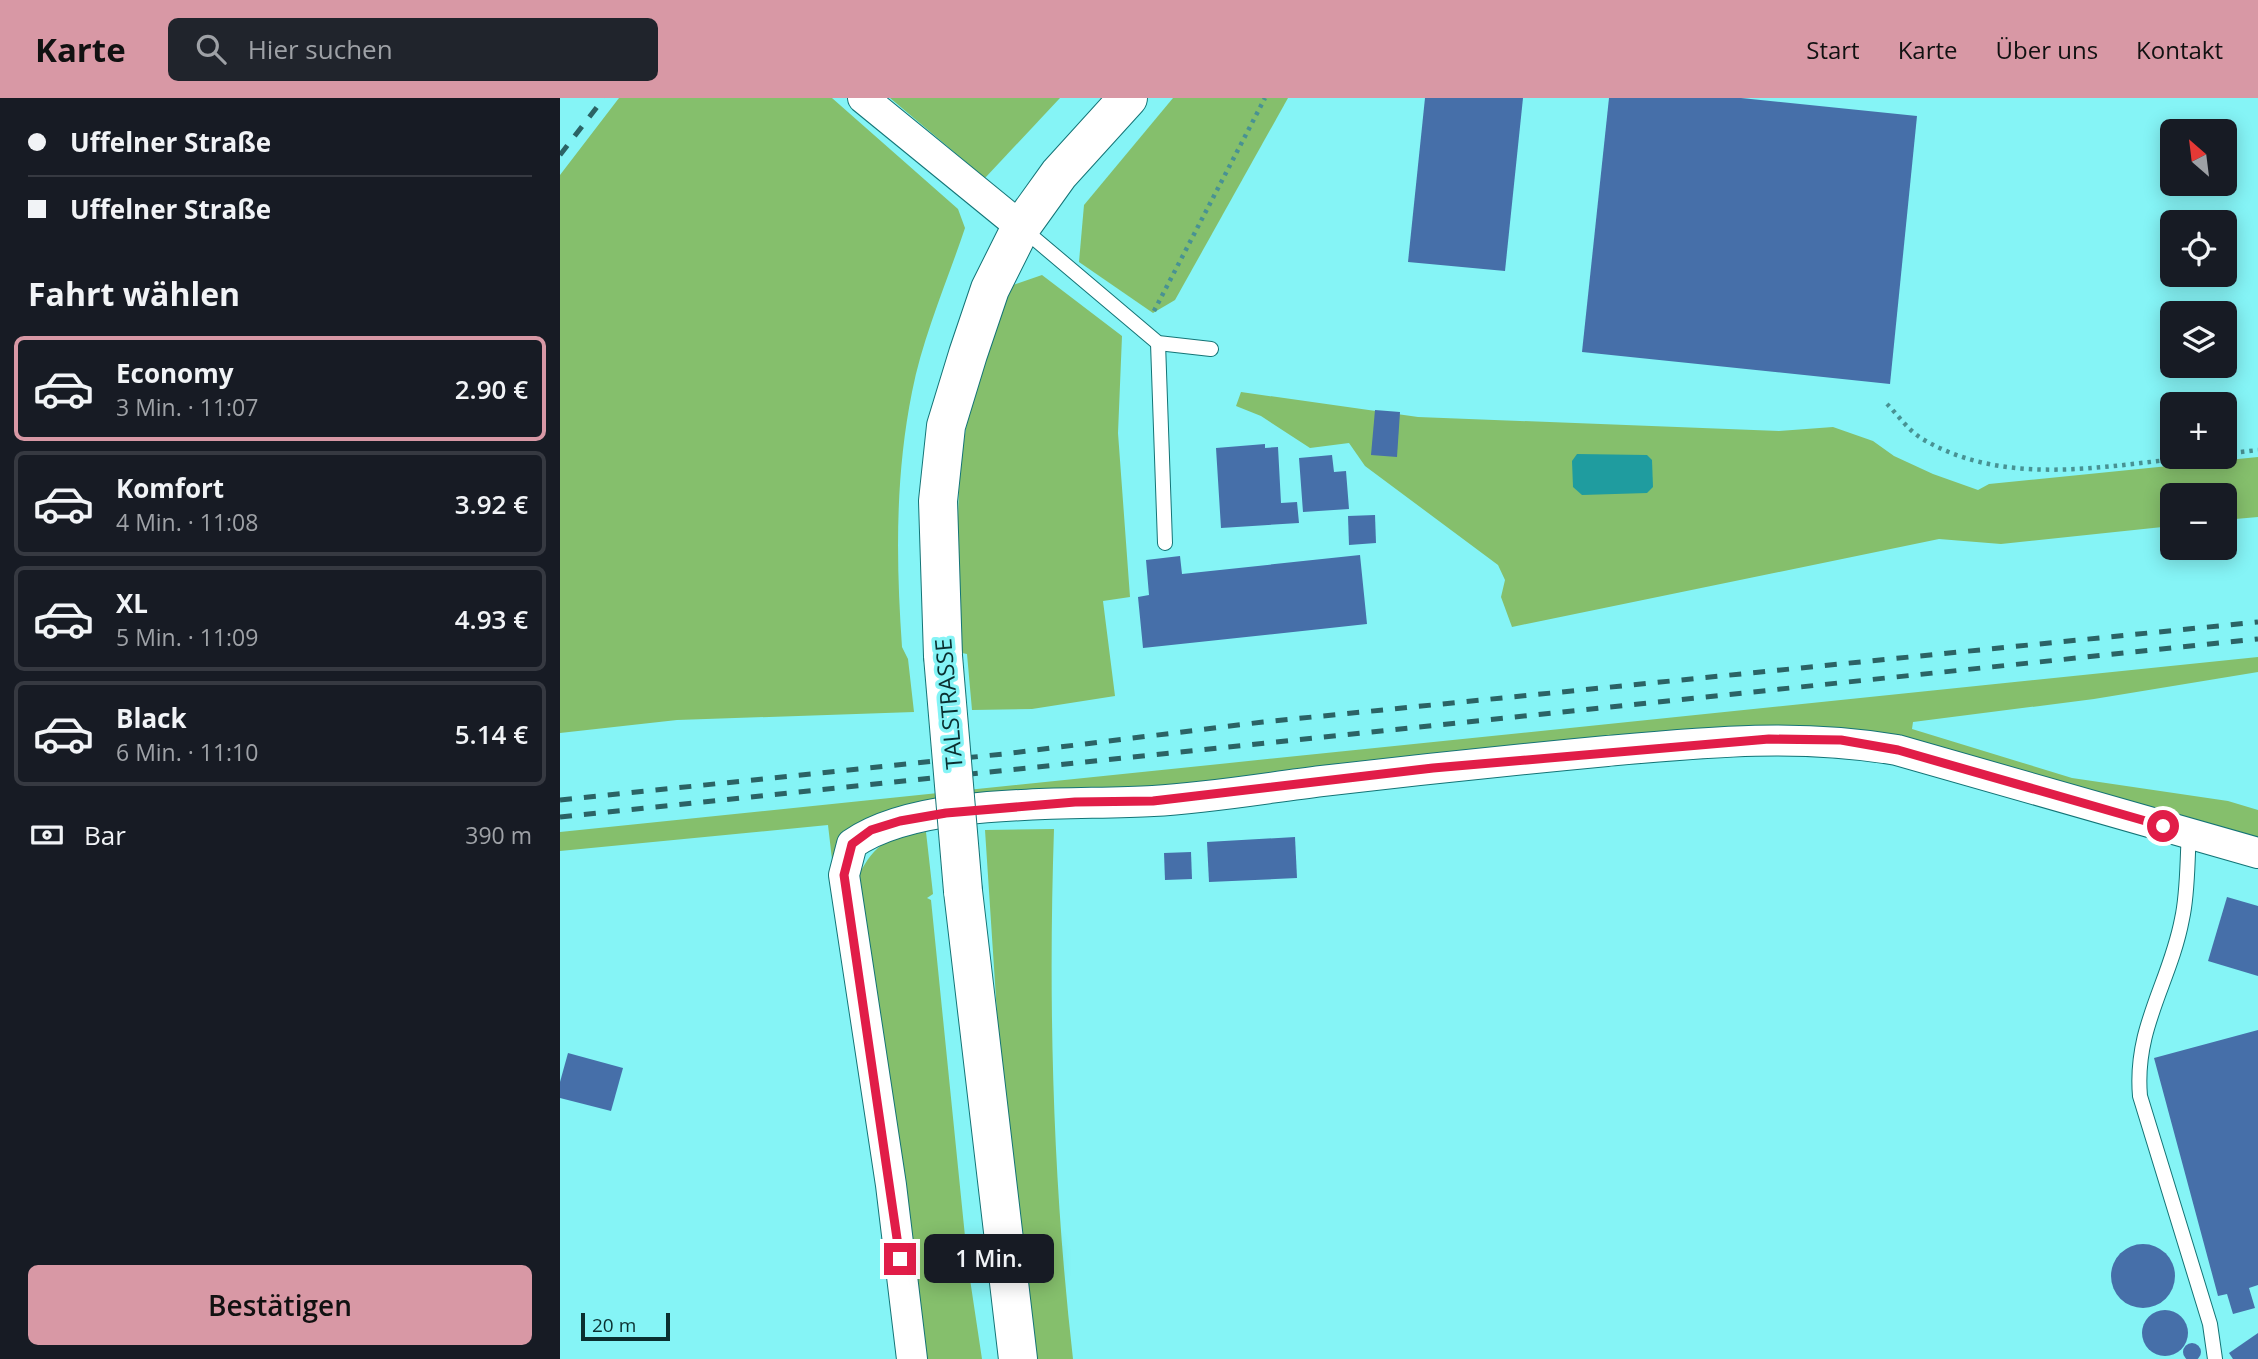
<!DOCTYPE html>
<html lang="de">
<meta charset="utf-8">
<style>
:root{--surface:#171b24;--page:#20242c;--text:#f1f3f6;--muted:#9ea1a6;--line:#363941;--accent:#d898a5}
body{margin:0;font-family:"Open Sans",sans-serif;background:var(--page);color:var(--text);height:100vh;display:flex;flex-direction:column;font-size:26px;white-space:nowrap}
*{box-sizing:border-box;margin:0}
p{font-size:23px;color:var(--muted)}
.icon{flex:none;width:38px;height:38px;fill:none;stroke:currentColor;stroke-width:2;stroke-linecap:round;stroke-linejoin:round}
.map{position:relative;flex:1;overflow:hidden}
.drawer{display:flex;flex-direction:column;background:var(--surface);width:560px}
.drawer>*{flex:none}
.hud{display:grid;align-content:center;height:154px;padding:0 28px;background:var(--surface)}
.needle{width:46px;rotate:332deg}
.fabs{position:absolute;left:1600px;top:21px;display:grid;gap:14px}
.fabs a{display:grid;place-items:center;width:77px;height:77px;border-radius:10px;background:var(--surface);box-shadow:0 4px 18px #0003;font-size:35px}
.scale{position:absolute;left:21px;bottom:18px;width:89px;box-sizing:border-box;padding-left:7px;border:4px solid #0a2f30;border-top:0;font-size:19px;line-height:24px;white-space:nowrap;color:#0a2f30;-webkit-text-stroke:5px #85f4f6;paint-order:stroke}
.end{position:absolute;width:32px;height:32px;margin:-16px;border:9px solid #e11d48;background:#fff;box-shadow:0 0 0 4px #fff}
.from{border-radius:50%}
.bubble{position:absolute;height:49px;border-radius:10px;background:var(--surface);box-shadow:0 4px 18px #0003;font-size:23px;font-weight:600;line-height:49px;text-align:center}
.hud b{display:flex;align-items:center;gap:24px;height:66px;font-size:26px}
.hud b+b{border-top:2px solid var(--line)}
.hud i{width:18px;height:18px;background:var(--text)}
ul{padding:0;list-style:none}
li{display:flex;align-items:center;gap:21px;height:105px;margin:0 14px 10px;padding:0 14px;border:4px solid var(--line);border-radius:10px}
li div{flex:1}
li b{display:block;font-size:26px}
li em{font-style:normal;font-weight:600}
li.active{border-color:var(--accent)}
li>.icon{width:63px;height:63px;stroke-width:1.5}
h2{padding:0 28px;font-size:32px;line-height:84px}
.pay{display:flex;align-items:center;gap:18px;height:77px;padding:0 28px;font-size:26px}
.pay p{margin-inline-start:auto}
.action{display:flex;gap:14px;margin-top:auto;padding:14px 28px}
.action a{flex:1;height:80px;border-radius:10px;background:var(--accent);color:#111;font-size:28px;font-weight:600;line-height:80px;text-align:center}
header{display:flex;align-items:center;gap:42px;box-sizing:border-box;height:98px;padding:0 35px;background:var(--accent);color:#111}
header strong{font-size:33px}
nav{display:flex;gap:38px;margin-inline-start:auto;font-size:24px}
.search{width:490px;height:63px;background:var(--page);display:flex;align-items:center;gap:18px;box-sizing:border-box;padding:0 24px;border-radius:10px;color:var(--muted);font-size:26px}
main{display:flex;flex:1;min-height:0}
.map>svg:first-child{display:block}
</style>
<header>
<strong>Karte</strong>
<div class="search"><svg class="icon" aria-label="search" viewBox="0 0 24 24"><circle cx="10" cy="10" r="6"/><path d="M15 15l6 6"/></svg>Hier suchen</div>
<nav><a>Start</a><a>Karte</a><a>Über uns</a><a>Kontakt</a></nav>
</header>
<main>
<section class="drawer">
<div class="hud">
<b><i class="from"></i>Uffelner Straße</b>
<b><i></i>Uffelner Straße</b>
</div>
<h2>Fahrt wählen</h2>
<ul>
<li class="active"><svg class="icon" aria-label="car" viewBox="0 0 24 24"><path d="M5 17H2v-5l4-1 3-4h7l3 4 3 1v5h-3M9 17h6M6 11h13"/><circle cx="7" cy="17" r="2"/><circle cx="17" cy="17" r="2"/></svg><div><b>Economy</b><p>3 Min. · 11:07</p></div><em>2.90 €</em></li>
<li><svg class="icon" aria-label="car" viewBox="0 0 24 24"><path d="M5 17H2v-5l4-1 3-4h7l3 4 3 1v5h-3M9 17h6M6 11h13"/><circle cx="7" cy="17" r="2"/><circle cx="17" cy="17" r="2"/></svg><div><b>Komfort</b><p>4 Min. · 11:08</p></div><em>3.92 €</em></li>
<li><svg class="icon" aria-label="car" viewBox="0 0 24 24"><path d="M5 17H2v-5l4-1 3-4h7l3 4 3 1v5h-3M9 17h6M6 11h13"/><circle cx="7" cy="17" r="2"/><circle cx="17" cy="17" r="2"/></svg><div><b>XL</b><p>5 Min. · 11:09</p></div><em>4.93 €</em></li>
<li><svg class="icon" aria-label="car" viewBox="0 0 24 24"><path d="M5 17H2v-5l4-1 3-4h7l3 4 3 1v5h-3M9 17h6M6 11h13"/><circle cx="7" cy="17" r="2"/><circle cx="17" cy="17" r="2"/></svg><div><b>Black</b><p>6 Min. · 11:10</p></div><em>5.14 €</em></li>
</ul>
<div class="pay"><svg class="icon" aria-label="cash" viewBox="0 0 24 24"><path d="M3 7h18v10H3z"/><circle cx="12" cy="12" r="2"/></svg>Bar<p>390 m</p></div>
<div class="action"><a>Bestätigen</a></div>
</section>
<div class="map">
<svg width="1698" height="1261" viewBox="0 0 1698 1261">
<rect width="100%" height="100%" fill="#85f4f6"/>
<g fill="#85bf6c">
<path d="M 59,0 L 272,0 L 398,111 L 405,130 C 387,184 363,238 352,294 C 335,379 336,463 342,549 L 348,561 L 354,614 L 117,622 L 0,635 L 0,77 Z"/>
<polygon points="330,0 500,0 425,80"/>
<polygon points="613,0 728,0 615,202 593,215 519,164 524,107"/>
<path d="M 482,177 L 562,238 L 558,335 L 570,499 L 543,503 L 555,598 L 472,611 L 412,612 L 407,556 L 402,555 C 398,471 392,388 411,305 C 419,269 435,233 446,198 L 453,187 Z"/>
<polygon points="681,294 858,319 1219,333 1273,329 1313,343 1334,358 1373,376 1418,392 1429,386 1698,359 1698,419 1664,422 1664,397 1612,397 1612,428 1441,446 1379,441 952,529 941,499 945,482 938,467 805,368 789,345 750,350 701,318 676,308"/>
<polygon points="1698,559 1698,574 1534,601 1353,624 1352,631 1512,680 1668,703 1698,712 1698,748 1304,640 709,678 331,716 273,770 268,727 0,753 0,734"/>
<path d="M 494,731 C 488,907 493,1086 513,1261 L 475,1261 L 442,992 L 425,732 Z"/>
<path d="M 366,734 L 373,796 L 367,800 L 371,802 L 408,1168 L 422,1261 L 361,1261 L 294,785 C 315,747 321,740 366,734 Z"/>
</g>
<polygon fill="#1f9c9f" points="1017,356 1087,357 1092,362 1093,389 1087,395 1022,397 1013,389 1012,363"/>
<g fill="#466fa9">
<polygon points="865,0 963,0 945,173 848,164"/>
<polygon points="1049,0 1181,0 1357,18 1330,286 1022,254"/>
<polygon points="815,312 840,314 837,359 811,357"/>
<polygon points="705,346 705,350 718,349 721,405 737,404 739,425 661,430 656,350"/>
<polygon points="772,357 774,374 786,373 789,411 743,414 739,360"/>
<polygon points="815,417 816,445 789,447 788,418"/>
<polygon points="800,457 807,526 583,550 578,499 589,497 586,462 620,458 622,476"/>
<polygon points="735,739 737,780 649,784 647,744"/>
<polygon points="631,754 632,781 605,782 604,755"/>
<polygon points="1667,799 1698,808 1698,878 1648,863"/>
<polygon points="1698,932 1698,1187 1689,1190 1695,1210 1673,1216 1667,1196 1658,1198 1594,960"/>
<polygon points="8,955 63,970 51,1013 0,1000 0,984"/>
<circle cx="1583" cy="1178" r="32"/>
<circle cx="1605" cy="1235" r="23"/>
<polygon points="1698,1235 1698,1261 1673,1261 1669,1255"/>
<circle cx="1632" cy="1254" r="9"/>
</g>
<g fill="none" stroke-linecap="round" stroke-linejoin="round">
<g stroke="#147476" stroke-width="16">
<g id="lane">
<polyline points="462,130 598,245 651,251"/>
<polyline points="598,245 605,445"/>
<path d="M 1629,735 C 1627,764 1628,794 1622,821 C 1610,885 1574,929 1580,998 L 1650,1226 L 1655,1261"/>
</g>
</g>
<g stroke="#147476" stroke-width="32">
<g id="street">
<polyline points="303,0 461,129"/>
<path d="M 352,1261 L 331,1087 L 284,777 L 292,746 C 360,698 510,708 593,703 C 649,700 706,690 762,683 C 857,672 952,662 1047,653 C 1146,644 1238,635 1337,652 L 1698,755"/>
</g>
</g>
<g stroke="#147476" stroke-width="40">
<g id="secondary">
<polyline points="383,558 378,403 386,328 408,256 430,191 461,129 499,76 568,0"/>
<polyline points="403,793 458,1261"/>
</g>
</g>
<g stroke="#489293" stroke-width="4.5" stroke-dasharray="3.5 5" stroke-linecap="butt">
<polyline points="594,213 705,0"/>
<path d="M 1327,306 C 1337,316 1348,332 1361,340 C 1443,390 1544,368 1634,359"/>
<polyline points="1664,356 1698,352"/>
</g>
<use href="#lane" stroke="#fff" stroke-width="14"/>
<use href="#street" stroke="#fff" stroke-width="30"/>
<use href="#secondary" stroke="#fff" stroke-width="38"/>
<g stroke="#2b6365" stroke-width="5" stroke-dasharray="12 12" stroke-linecap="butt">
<polyline points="0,57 44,0"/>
<polyline points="0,702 443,656 703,624 1698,524"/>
<polyline points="0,719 1698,541"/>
</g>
<g stroke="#147476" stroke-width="40" stroke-linecap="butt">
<polyline id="secondary-bridge" points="383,558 403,793"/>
</g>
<use href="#secondary-bridge" stroke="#fff" stroke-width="38"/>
</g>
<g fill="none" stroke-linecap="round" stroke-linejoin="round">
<polyline stroke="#e11d48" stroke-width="9" points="340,1161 284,777 292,746 311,732 340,723 386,715 515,704 593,703 873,670 1209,641 1281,642 1338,652 1603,728"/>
</g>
<g text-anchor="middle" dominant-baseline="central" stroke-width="7" stroke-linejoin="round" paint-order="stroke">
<g font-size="23" fill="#0a2f30" stroke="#85f4f6">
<text transform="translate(388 606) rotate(-95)">TALSTRASSE</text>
</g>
</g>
</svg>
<div class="fabs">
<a><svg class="needle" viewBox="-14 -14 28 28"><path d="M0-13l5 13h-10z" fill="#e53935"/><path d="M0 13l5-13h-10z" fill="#9ea1a6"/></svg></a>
<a><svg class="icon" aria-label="locate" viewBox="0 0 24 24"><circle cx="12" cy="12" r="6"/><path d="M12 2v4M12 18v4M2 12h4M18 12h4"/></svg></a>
<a><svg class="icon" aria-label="layers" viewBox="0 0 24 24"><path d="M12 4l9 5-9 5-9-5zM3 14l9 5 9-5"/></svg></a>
<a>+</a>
<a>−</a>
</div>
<div class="scale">20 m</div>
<i class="end from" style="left:1603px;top:728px"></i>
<i class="end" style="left:340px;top:1161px"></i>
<div class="bubble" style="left:364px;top:1136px;width:130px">1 Min.</div>
</div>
</main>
